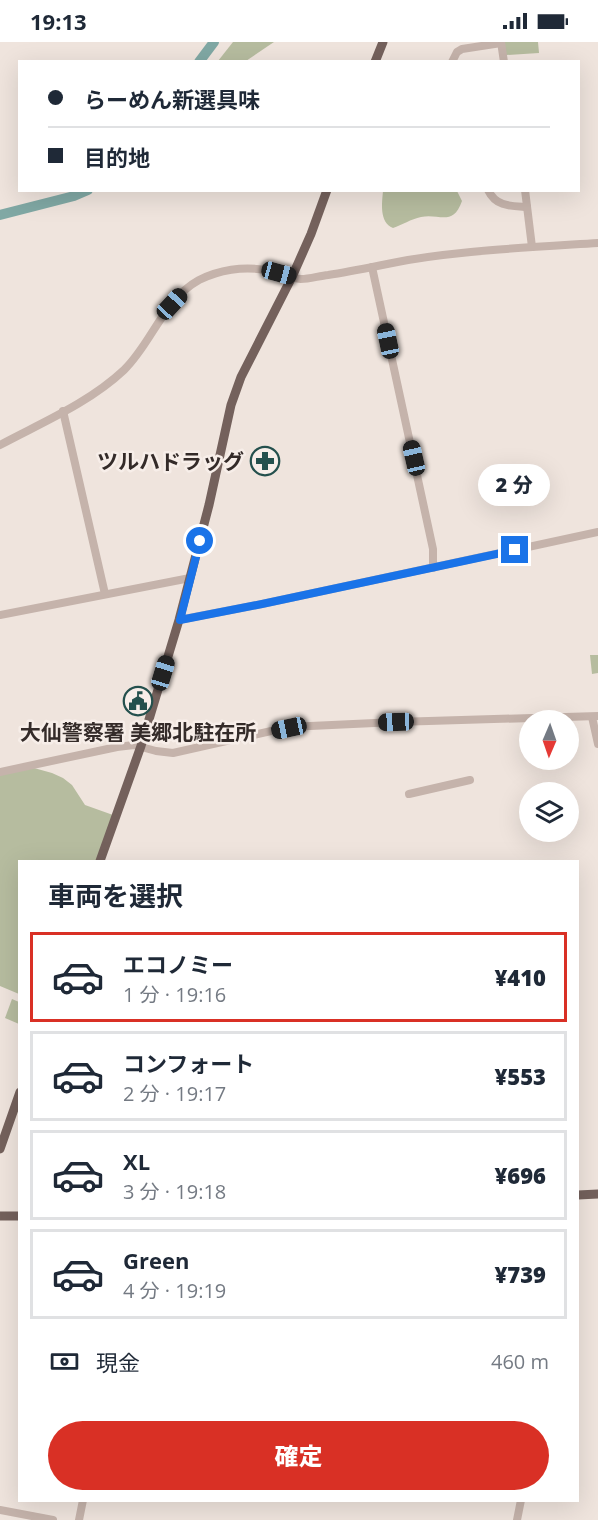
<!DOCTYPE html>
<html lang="ja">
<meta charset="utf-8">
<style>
:root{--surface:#fff;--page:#f2f2f3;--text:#1f2937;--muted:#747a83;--line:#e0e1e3;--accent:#d93025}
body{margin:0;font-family:"Open Sans","Noto Sans JP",sans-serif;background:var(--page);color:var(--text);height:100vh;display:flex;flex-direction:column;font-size:22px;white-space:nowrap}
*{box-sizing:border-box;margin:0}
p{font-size:20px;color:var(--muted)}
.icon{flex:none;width:33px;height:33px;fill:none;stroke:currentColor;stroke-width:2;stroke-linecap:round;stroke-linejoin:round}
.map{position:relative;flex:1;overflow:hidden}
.details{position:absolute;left:18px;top:818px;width:561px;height:642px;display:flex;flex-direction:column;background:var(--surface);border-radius:0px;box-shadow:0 6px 24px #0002}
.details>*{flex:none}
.banner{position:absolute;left:18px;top:18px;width:562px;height:132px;border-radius:0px;box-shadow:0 6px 24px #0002;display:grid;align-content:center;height:132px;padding:0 30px;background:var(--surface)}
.needle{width:39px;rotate:182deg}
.tools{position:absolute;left:519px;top:668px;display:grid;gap:12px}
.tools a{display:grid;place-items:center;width:60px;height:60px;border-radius:50%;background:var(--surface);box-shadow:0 6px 24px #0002;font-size:30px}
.end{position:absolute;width:27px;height:27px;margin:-14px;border:8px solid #1a73e8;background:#fff;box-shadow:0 0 0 3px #fff}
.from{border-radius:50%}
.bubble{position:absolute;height:42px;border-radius:21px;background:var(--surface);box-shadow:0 6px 24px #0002;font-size:20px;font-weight:800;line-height:42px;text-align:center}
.car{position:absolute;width:18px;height:36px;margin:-18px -9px;border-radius:8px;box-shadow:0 0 4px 2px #0007;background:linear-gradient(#222 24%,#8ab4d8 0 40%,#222 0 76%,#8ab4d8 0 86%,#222 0)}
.banner b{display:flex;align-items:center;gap:21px;height:57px;font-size:22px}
.banner b+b{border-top:2px solid var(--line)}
.banner i{width:15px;height:15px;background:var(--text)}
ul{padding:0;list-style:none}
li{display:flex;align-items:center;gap:18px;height:90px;margin:0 12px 9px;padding:0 18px;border:3px solid var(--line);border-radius:0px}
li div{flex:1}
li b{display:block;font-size:22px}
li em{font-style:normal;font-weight:800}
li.current{border-color:var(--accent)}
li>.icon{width:54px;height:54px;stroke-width:1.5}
h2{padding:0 30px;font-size:27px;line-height:72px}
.pay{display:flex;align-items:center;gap:15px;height:66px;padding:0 30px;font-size:22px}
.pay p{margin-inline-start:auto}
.action{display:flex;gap:12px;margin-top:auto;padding:12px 30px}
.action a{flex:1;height:69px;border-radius:36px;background:var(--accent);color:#fff;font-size:24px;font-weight:800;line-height:69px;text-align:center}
.status{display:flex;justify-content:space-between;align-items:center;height:42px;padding:0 30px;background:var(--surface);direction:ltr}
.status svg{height:16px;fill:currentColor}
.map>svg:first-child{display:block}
</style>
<div class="status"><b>19:13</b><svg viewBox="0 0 49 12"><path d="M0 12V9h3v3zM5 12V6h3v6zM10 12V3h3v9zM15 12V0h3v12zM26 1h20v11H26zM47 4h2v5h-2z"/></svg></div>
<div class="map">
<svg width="598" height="1478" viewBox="0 0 598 1478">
<rect width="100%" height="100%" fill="#efe4dd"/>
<g fill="#b6bc9f">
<polygon points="233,0 274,0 246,19 218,19"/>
<polygon points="504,0 538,0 539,11 506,13"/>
<path d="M 383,149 L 457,149 L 462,159 C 453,185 439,171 421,175 C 411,177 402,183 393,186 C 379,180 382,161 383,149 Z"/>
<polygon points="590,613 598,613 598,631 592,632"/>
<polygon points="34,726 52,731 63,736 72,743 85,763 113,773 96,819 20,819 19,952 0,944 0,733"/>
<polygon points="12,957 19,960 19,982 5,976"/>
</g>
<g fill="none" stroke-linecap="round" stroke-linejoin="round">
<g stroke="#80a8a4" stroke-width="10">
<polyline points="199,20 214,0"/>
<polyline points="0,173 74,154 88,148"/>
</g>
<g stroke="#c5b3ab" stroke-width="8">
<polyline points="501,0 504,20"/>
<polyline points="452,20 457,10 462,7 501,1"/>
<path d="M 488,148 C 496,165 511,164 527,165"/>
<polyline points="525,148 532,205"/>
<polyline points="372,225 433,507 433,526"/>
<polyline points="63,369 105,552"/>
<path d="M 0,403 C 41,381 89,361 124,328 C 152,301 163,258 199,238 C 219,228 243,224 265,228 C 277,230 289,236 301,237 C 309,237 319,234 328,233 C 355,229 381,223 408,218 C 470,208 535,205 598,201"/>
<polyline points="0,573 190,536"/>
<polyline points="179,578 262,562 598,490"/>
<polyline points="592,675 598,702"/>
<polyline points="0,730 117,705 134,703 156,709 173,711 289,685 396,680 598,674"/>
<polyline points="409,752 470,738"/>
<polyline points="0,1468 53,1478"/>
<polyline points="79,1478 83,1458"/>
<polyline points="517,1478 521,1458"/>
</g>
<g stroke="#74615c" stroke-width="9">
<polyline points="375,20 383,0"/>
<polyline points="100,819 141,704 179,578 209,463 231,363 241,335 292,235 311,192 327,148"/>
<polyline points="0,1107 20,1050"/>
<polyline points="578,1153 598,1152"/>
<polyline points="0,1174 20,1174"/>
</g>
</g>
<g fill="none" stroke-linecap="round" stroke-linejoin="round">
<polyline stroke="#1a73e8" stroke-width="8" points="200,499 180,578 262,562 515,508"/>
</g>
<defs>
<g id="pharmacy-ring" transform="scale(1.5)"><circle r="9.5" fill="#f7eee9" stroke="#24504d" stroke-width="1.5"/><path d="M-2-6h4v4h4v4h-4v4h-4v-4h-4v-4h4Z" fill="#24504d"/></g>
<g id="civic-ring" transform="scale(1.5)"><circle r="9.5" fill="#f7eee9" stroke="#24504d" stroke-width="1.5"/><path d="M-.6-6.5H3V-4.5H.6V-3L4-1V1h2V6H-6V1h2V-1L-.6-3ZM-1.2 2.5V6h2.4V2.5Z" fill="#24504d"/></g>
</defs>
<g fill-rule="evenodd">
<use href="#pharmacy-ring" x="265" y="419"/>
<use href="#civic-ring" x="138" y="659"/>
</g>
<g text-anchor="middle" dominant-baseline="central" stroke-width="5" stroke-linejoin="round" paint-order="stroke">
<g font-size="21" font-weight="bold" fill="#342b29" stroke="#f7eee9" text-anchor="end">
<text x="244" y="419">ツルハドラッグ</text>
<text x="138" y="690" text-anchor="middle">大仙警察署 美郷北駐在所</text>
</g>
</g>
</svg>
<div class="tools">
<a><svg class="needle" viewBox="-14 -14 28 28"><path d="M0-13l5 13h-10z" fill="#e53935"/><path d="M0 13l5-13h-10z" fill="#747a83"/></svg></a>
<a><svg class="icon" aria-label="layers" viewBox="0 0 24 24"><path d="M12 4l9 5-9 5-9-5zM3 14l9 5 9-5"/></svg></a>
</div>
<i class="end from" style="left:200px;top:499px"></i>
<i class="end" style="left:515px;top:508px"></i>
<div class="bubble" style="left:478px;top:422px;width:72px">2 分</div>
<i class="car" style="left:279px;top:231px;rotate:105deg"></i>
<i class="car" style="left:172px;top:262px;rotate:43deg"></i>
<i class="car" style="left:388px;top:299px;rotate:348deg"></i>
<i class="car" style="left:414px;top:416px;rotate:347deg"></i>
<i class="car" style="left:163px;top:631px;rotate:17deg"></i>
<i class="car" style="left:396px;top:680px;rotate:268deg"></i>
<i class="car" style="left:289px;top:686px;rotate:258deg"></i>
<div class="banner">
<b><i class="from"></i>らーめん新選具味</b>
<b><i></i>目的地</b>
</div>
<section class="details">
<h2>車両を選択</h2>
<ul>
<li class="current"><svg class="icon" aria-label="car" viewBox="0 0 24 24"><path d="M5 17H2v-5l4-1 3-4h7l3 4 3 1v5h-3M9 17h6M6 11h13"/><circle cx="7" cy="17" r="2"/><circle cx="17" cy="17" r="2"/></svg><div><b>エコノミー</b><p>1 分 · 19:16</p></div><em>¥410</em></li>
<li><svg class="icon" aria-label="car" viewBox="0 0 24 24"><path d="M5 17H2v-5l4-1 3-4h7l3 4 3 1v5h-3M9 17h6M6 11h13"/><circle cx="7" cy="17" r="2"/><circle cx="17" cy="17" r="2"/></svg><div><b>コンフォート</b><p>2 分 · 19:17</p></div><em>¥553</em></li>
<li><svg class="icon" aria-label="car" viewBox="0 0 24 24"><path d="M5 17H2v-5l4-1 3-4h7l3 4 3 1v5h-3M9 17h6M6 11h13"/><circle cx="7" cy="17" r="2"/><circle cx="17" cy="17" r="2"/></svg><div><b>XL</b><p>3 分 · 19:18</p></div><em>¥696</em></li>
<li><svg class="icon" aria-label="car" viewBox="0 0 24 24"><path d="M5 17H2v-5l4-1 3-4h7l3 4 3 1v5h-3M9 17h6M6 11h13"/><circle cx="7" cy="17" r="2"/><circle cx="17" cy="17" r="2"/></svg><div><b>Green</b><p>4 分 · 19:19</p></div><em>¥739</em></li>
</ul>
<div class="pay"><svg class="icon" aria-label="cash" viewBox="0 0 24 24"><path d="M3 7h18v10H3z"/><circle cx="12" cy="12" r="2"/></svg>現金<p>460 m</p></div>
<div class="action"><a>確定</a></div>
</section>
</div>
